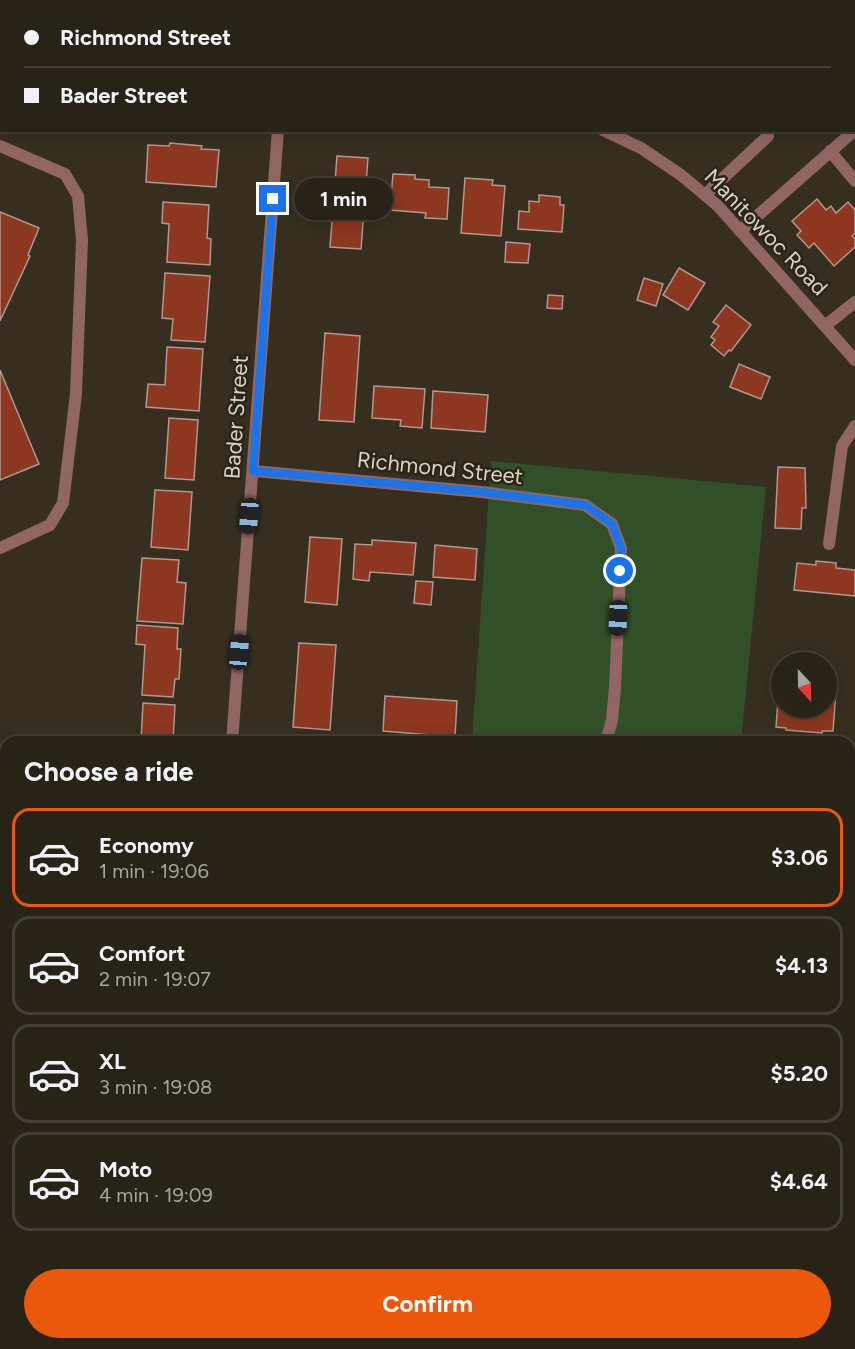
<!DOCTYPE html>
<meta charset="utf-8">
<style>
:root{--surface:#282317;--page:#302b20;--text:#f1f3f6;--muted:#a5a4a1;--line:#444036;--accent:#ea580c}
body{margin:0;font-family:Figtree,sans-serif;background:var(--page);color:var(--text);height:100vh;display:flex;flex-direction:column;font-size:22px;white-space:nowrap}
*{box-sizing:border-box;margin:0}
p{font-size:20px;color:var(--muted)}
.icon{flex:none;width:33px;height:33px;fill:none;stroke:currentColor;stroke-width:2;stroke-linecap:round;stroke-linejoin:round}
.map{position:relative;flex:1;overflow:hidden}
.drawer{position:absolute;left:0px;top:736px;width:855px;height:614px;display:flex;flex-direction:column;background:var(--surface);border-radius:18px 18px 0 0;box-shadow:0 3px 15px #0003,0 0 0 2px var(--line)}
.drawer>*{flex:none}
.hud{position:absolute;left:0px;top:0px;width:855px;height:132px;box-shadow:0 3px 15px #0003,0 0 0 2px var(--line);display:grid;align-content:center;height:132px;padding:0 24px;background:var(--surface)}
.needle{width:39px;rotate:158deg}
.fabs{position:absolute;left:771px;top:652px;display:grid;gap:12px}
.fabs a{display:grid;place-items:center;width:66px;height:66px;border-radius:50%;background:var(--surface);box-shadow:0 3px 15px #0003,0 0 0 2px var(--line);font-size:30px}
.end{position:absolute;width:27px;height:27px;margin:-14px;border:8px solid #1a73e8;background:#fff;box-shadow:0 0 0 3px #fff}
.from{border-radius:50%}
.bubble{position:absolute;height:42px;border-radius:21px;background:var(--surface);box-shadow:0 3px 15px #0003,0 0 0 2px var(--line);font-size:20px;font-weight:700;line-height:42px;text-align:center}
.car{position:absolute;width:18px;height:36px;margin:-18px -9px;border-radius:8px;box-shadow:0 0 4px 2px #0007;background:linear-gradient(#222 24%,#8ab4d8 0 40%,#222 0 76%,#8ab4d8 0 86%,#222 0)}
.hud b{display:flex;align-items:center;gap:21px;height:57px;font-size:22px}
.hud b+b{border-top:2px solid var(--line)}
.hud i{width:15px;height:15px;background:var(--text)}
ul{padding:0;list-style:none}
li{display:flex;align-items:center;gap:18px;height:99px;margin:0 12px 9px;padding:0 12px;border:3px solid var(--line);border-radius:18px}
li div{flex:1}
li b{display:block;font-size:22px}
li em{font-style:normal;font-weight:700}
li.current{border-color:var(--accent)}
li>.icon{width:54px;height:54px;stroke-width:1.5}
h2{padding:0 24px;font-size:27px;line-height:72px}
.action{display:flex;gap:12px;margin-top:auto;padding:12px 24px}
.action a{flex:1;height:69px;border-radius:36px;background:var(--accent);color:#fff;font-size:24px;font-weight:700;line-height:69px;text-align:center}
.map>svg:first-child{display:block}
</style>
<div class="map">
<svg width="855" height="1349" viewBox="0 0 855 1349">
<rect width="100%" height="100%" fill="#362f1f"/>
<polygon fill="#315028" points="491,461 766,487 741,742 472,742"/>
<g fill="#8d3620" stroke="#af9891" stroke-width="1.5">
<polygon points="16,0 53,0 16,2"/>
<polygon points="62,0 119,0 62,2"/>
<polygon points="131,0 170,0 131,2"/>
<polygon points="204,0 241,0 204,2"/>
<polygon points="337,0 389,0 336,2"/>
<polygon points="408,0 438,0 448,1 408,2"/>
<polygon points="854,32 855,34 855,63 854,62"/>
<polygon points="170,143 202,146 201,149 219,150 216,187 146,182 148,145 169,146"/>
<polygon points="337,156 368,158 361,249 330,247"/>
<polygon points="393,174 415,175 415,179 429,180 429,187 449,188 447,219 425,218 426,213 390,210"/>
<polygon points="465,178 493,180 492,185 505,186 501,236 461,233"/>
<polygon points="539,195 560,197 560,205 564,205 562,232 518,229 519,211 529,212 529,201 539,202"/>
<polygon points="817,199 826,210 831,206 836,213 848,202 855,210 855,233 852,236 855,239 855,247 834,266 814,243 809,248 797,235 801,231 792,221"/>
<polygon points="163,202 209,205 207,238 211,239 210,265 167,262 169,224 162,223"/>
<polygon points="0,212 39,228 28,255 30,256 0,321"/>
<polygon points="506,242 530,244 528,263 505,262"/>
<polygon points="679,268 705,283 688,310 663,295"/>
<polygon points="165,273 210,276 205,342 171,340 173,319 162,318"/>
<polygon points="644,278 663,284 656,306 637,300"/>
<polygon points="548,295 563,296 562,309 547,308"/>
<polygon points="726,305 751,325 731,351 729,350 724,356 711,345 715,340 711,337 719,326 713,322"/>
<polygon points="325,333 360,336 354,422 319,420"/>
<polygon points="167,347 203,349 199,411 146,407 148,384 165,385"/>
<polygon points="739,364 770,377 761,399 730,387"/>
<polygon points="0,370 39,464 0,480"/>
<polygon points="374,386 425,389 422,428 400,426 401,420 372,418"/>
<polygon points="433,391 488,395 485,432 431,428"/>
<polygon points="169,418 198,420 194,480 165,478"/>
<polygon points="778,467 805,468 806,508 802,508 801,529 775,528"/>
<polygon points="155,490 192,492 188,550 151,547"/>
<polygon points="310,537 342,539 337,605 305,602"/>
<polygon points="372,540 416,543 413,575 370,572 369,581 353,579 355,544 372,545"/>
<polygon points="435,545 477,549 475,580 433,577"/>
<polygon points="142,558 179,560 177,582 186,583 183,624 137,621"/>
<polygon points="816,561 836,563 836,568 855,570 855,596 794,590 797,563 816,565"/>
<polygon points="416,581 433,582 431,605 414,603"/>
<polygon points="137,625 178,628 177,649 181,649 179,679 175,679 173,697 142,695 145,645 136,644"/>
<polygon points="299,643 336,645 330,730 293,727"/>
<polygon points="780,673 782,708 826,708 826,677 837,678 833,731 822,731 822,733 786,730 786,728 776,727"/>
<polygon points="385,696 457,701 455,737 383,731"/>
<polygon points="143,703 175,705 173,742 141,742"/>
<polygon points="0,875 6,878 6,894 0,905"/>
<rect x="849" y="922" width="6" height="35"/>
<polygon points="849,1202 855,1203 852,1231 849,1230"/>
<polygon points="0,1217 6,1222 6,1272 0,1267"/>
<polygon points="98,1344 122,1344 118,1349 104,1349"/>
<polygon points="249,1344 284,1344 284,1349 248,1349"/>
<polygon points="389,1344 442,1344 441,1349 389,1349"/>
</g>
<g fill="none" stroke-linecap="round" stroke-linejoin="round">
<g stroke="#916662" stroke-width="12">
<polyline points="665,2 667,0"/>
<polyline points="854,17 855,18"/>
<polyline points="0,146 65,174 78,196 82,240 76,394 63,503 50,525 0,548"/>
<polyline points="830,151 855,181"/>
<polyline points="705,195 768,136"/>
<polyline points="740,231 855,130"/>
<polyline points="825,326 855,302"/>
<polyline points="829,544 842,446 855,426"/>
<polyline points="849,793 855,793"/>
<polyline points="849,852 855,852"/>
<polyline points="0,1287 6,1292"/>
<polyline points="66,1344 71,1349"/>
<polyline points="690,1344 691,1346 727,1349"/>
<polyline points="820,1349 820,1344"/>
</g>
<g stroke="#916662" stroke-width="12">
<polyline points="288,2 288,0"/>
<polyline points="0,70 2,70"/>
<polyline points="603,130 641,148 681,175 718,206 855,360"/>
<polyline points="253,471 482,492 585,505 612,524 621,548 615,688 612,720 606,742"/>
<polyline points="232,742 278,130"/>
<polyline points="0,816 6,821"/>
<polyline points="186,1349 187,1344"/>
<polyline points="495,1349 495,1344"/>
</g>
</g>
<g fill="none" stroke-linecap="round" stroke-linejoin="round">
<polyline stroke="#1a73e8" stroke-width="8" points="273,199 253,471 482,492 585,505 612,524 621,548 620,571"/>
</g>
<g text-anchor="middle" dominant-baseline="central" stroke-width="5" stroke-linejoin="round" paint-order="stroke">
<g font-size="22" fill="#d7d3c9" stroke="#2c2515">
<text transform="translate(766 232) rotate(46)">Manitowoc Road</text>
<text transform="translate(236 417) rotate(-86)">Bader Street</text>
<text transform="translate(440 468) rotate(6)">Richmond Street</text>
</g>
</g>
</svg>
<div class="fabs">
<a><svg class="needle" viewBox="-14 -14 28 28"><path d="M0-13l5 13h-10z" fill="#e53935"/><path d="M0 13l5-13h-10z" fill="#a5a4a1"/></svg></a>
</div>
<i class="end from" style="left:620px;top:571px"></i>
<i class="end" style="left:273px;top:199px"></i>
<div class="bubble" style="left:294px;top:178px;width:99px">1 min</div>
<i class="car" style="left:249px;top:516px;rotate:184deg"></i>
<i class="car" style="left:618px;top:618px;rotate:182deg"></i>
<i class="car" style="left:239px;top:652px;rotate:5deg"></i>
<div class="hud">
<b><i class="from"></i>Richmond Street</b>
<b><i></i>Bader Street</b>
</div>
<section class="drawer">
<h2>Choose a ride</h2>
<ul>
<li class="current"><svg class="icon" aria-label="car" viewBox="0 0 24 24"><path d="M5 17H2v-5l4-1 3-4h7l3 4 3 1v5h-3M9 17h6M6 11h13"/><circle cx="7" cy="17" r="2"/><circle cx="17" cy="17" r="2"/></svg><div><b>Economy</b><p>1 min · 19:06</p></div><em>$3.06</em></li>
<li><svg class="icon" aria-label="car" viewBox="0 0 24 24"><path d="M5 17H2v-5l4-1 3-4h7l3 4 3 1v5h-3M9 17h6M6 11h13"/><circle cx="7" cy="17" r="2"/><circle cx="17" cy="17" r="2"/></svg><div><b>Comfort</b><p>2 min · 19:07</p></div><em>$4.13</em></li>
<li><svg class="icon" aria-label="car" viewBox="0 0 24 24"><path d="M5 17H2v-5l4-1 3-4h7l3 4 3 1v5h-3M9 17h6M6 11h13"/><circle cx="7" cy="17" r="2"/><circle cx="17" cy="17" r="2"/></svg><div><b>XL</b><p>3 min · 19:08</p></div><em>$5.20</em></li>
<li><svg class="icon" aria-label="car" viewBox="0 0 24 24"><path d="M5 17H2v-5l4-1 3-4h7l3 4 3 1v5h-3M9 17h6M6 11h13"/><circle cx="7" cy="17" r="2"/><circle cx="17" cy="17" r="2"/></svg><div><b>Moto</b><p>4 min · 19:09</p></div><em>$4.64</em></li>
</ul>
<div class="action"><a>Confirm</a></div>
</section>
</div>
